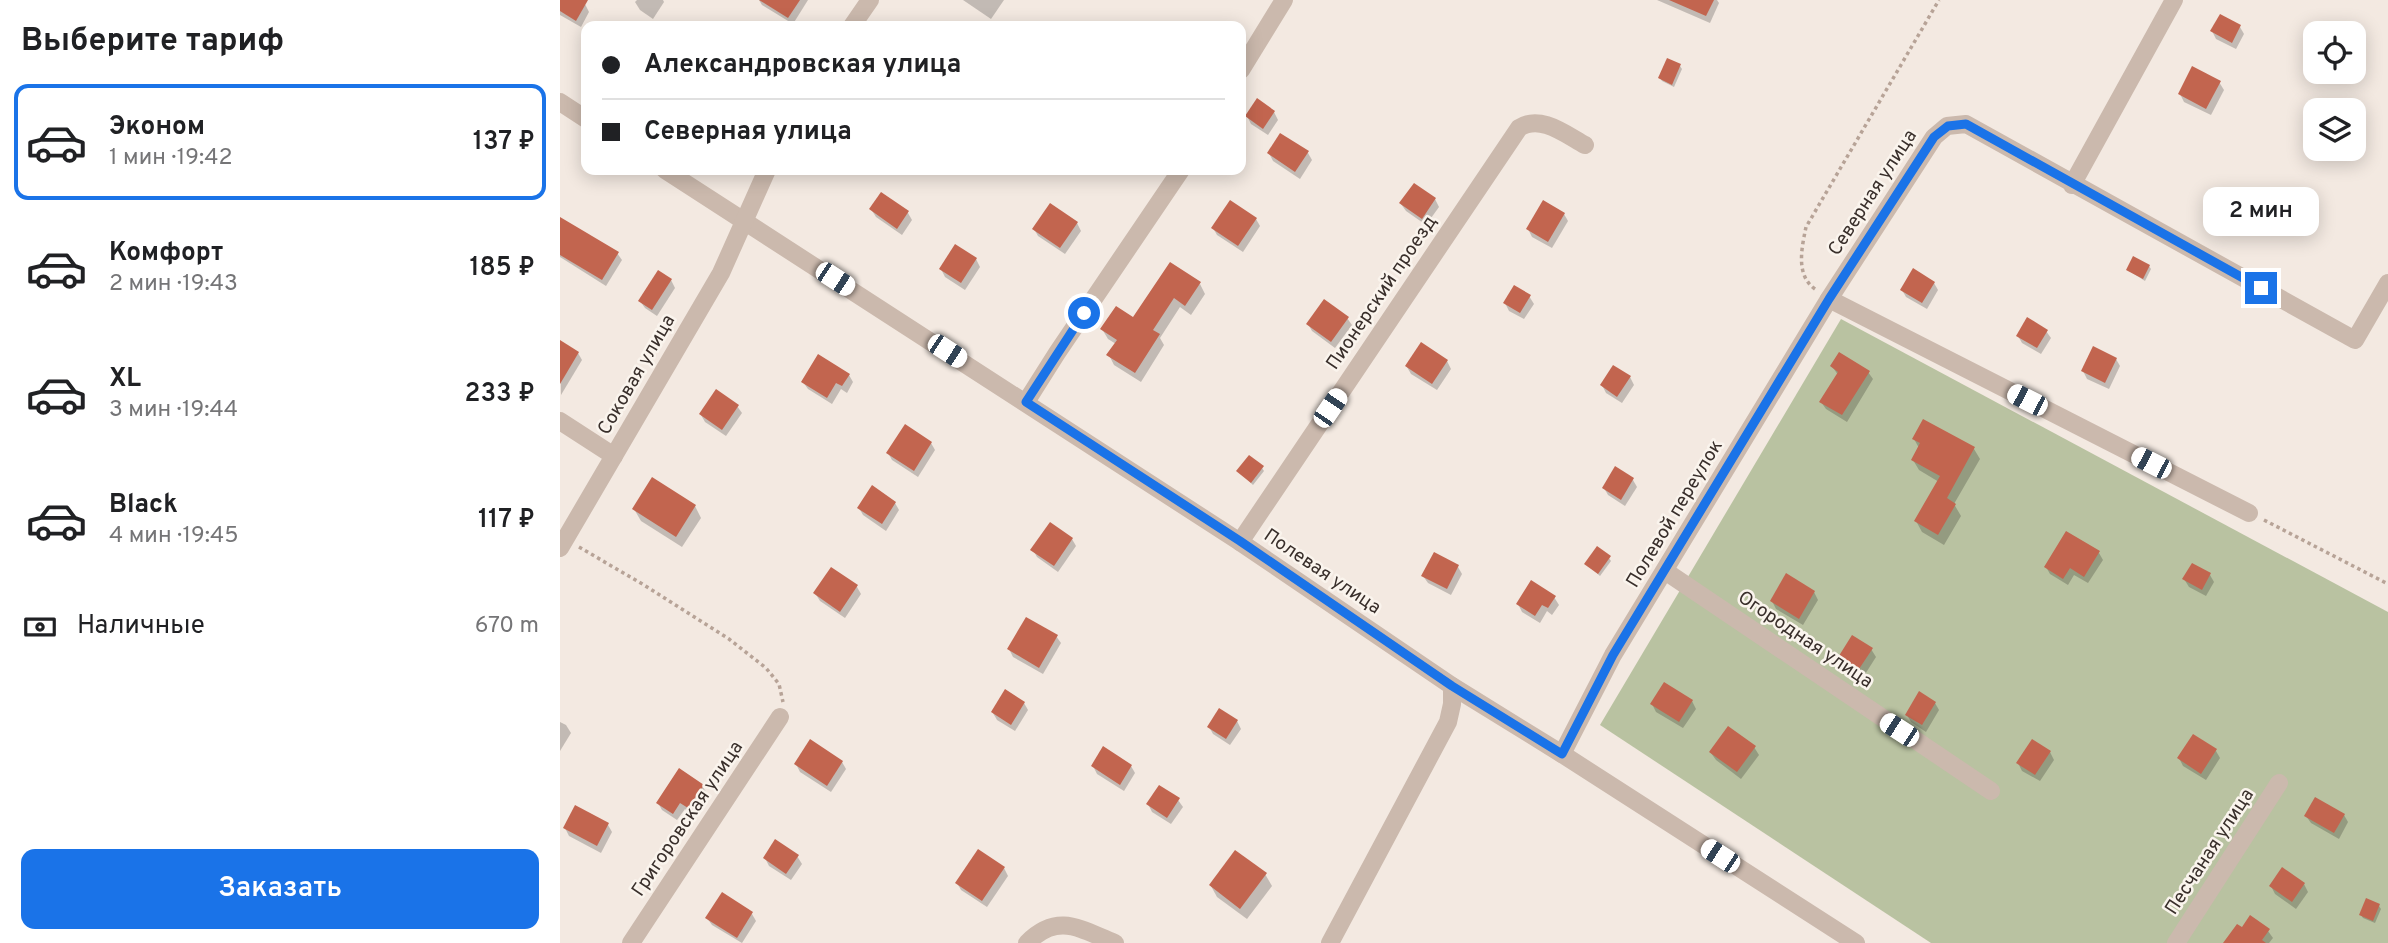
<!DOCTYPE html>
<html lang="ru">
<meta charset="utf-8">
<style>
:root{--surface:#fff;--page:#f6f6f6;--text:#202124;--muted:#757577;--line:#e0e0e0;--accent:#1a73e8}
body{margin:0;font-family:Overpass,sans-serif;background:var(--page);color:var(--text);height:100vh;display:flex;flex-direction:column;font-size:26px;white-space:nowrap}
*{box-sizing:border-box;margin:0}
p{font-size:23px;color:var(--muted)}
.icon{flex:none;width:38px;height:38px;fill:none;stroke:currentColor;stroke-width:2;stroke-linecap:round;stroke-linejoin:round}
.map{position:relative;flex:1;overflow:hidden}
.details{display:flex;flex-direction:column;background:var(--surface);width:560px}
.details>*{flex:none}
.guide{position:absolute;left:21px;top:21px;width:665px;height:154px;border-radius:14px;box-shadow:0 4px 18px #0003;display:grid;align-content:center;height:154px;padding:0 21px;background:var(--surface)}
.buttons{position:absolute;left:1743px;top:21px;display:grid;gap:14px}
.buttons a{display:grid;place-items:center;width:63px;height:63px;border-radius:14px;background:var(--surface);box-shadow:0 4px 18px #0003;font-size:35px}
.end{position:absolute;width:32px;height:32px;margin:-16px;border:9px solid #1a73e8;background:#fff;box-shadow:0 0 0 4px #fff}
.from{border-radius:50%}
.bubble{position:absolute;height:49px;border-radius:14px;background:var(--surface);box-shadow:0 4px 18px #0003;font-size:23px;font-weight:600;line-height:49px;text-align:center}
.car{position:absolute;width:21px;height:42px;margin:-21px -10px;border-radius:9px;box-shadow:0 0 5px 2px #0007;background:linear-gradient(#fff 24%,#345 0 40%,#fff 0 76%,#345 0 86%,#fff 0)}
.guide b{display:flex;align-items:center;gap:24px;height:66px;font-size:26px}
.guide b+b{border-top:2px solid var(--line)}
.guide i{width:18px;height:18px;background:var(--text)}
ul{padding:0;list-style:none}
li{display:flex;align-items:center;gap:21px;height:116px;margin:0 14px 10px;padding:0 7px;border:4px solid transparent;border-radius:14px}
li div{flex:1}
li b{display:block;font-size:26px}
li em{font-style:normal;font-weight:600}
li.active{border-color:var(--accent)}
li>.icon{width:63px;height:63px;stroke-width:1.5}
h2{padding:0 21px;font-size:32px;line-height:84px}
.pay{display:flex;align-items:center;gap:18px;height:77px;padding:0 21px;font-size:26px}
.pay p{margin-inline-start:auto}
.action{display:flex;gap:14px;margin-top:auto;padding:14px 21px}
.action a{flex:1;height:80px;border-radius:14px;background:var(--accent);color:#fff;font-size:28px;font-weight:600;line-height:80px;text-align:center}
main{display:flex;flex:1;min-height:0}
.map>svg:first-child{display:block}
</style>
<main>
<section class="details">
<h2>Выберите тариф</h2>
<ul>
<li class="active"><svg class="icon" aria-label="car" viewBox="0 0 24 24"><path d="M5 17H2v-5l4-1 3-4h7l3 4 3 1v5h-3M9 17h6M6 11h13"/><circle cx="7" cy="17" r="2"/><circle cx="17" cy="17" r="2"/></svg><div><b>Эконом</b><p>1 мин · 19:42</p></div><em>137 ₽</em></li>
<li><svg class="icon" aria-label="car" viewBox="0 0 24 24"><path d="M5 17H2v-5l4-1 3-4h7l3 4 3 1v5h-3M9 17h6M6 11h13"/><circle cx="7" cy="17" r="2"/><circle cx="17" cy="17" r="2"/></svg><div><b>Комфорт</b><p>2 мин · 19:43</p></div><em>185 ₽</em></li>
<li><svg class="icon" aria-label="car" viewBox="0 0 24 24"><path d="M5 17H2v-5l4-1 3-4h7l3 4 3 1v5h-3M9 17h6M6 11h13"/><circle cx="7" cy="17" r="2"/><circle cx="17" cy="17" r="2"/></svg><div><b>XL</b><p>3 мин · 19:44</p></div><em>233 ₽</em></li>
<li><svg class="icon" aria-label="car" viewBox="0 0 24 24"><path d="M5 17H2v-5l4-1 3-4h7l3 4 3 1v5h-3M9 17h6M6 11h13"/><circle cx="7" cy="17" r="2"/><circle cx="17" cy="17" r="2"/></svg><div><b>Black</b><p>4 мин · 19:45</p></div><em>117 ₽</em></li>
</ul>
<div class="pay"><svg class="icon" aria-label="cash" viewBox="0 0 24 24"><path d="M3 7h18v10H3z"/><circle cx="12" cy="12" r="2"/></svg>Наличные<p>670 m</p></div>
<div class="action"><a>Заказать</a></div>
</section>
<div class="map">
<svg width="1828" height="943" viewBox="0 0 1828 943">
<rect width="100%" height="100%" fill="#f3e9e1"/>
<polygon fill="#b9c2a1" points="1281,319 1828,612 1828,943 1371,943 1040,725"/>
<g fill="#0003">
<polygon points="0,0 18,0 25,4 29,12 21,27 0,15"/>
<polygon points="77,0 103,0 104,2 93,19 80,10 75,2"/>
<polygon points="199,0 248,0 233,24 202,5"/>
<polygon points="403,0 444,0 431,19"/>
<polygon points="1097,0 1157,0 1159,3 1150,23"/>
<polygon points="1680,27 1684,34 1676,49 1656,39 1652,31"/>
<polygon points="1120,66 1122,69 1114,87 1102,81 1100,78"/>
<polygon points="1659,82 1664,90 1651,115 1624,102 1620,94"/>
<polygon points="714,112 718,120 708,135 691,124 687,116"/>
<polygon points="709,153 748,153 752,160 740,179 713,161"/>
<polygon points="322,195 348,213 352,220 342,235 316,217 311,209"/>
<polygon points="875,199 879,207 866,225 846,211 841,204"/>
<polygon points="1004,214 1008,221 992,248 972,237 968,229"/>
<polygon points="0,219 57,253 62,260 46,286 0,257"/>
<polygon points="696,219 700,226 683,252 657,235 653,228"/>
<polygon points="517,223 521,231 505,254 478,236 474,229"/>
<polygon points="416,259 420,267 405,290 385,277 381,269"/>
<polygon points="1589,266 1591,269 1585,281 1568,270"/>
<polygon points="111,280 115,288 97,316 85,308 80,301"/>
<polygon points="1374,283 1378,290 1367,309 1346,297 1342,290"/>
<polygon points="640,284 645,294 631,315 620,307 600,338 604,345 581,382 554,365 549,355 556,344 548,339 542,329 574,319"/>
<polygon points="969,296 974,304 964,319 949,311 945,303"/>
<polygon points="787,318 792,325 775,348 752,331 748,324"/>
<polygon points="1486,331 1491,338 1481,354 1462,343 1458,336"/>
<polygon points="0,342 18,353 22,360 1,395"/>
<polygon points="1556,359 1560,366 1549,389 1527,379 1523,371"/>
<polygon points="887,361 891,369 877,390 851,374 847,367"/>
<polygon points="1272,366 1308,372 1313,379 1287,422 1266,409 1261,402 1278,375"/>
<polygon points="289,375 293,382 287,393 281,389 272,404 248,389 243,382"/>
<polygon points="1070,377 1074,385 1062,403 1046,393 1042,385"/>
<polygon points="177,406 182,413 166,436 145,422 141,415"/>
<polygon points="1354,439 1414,449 1420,459 1394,504 1401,516 1384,545 1362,532 1356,521 1379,482 1359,470 1353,460 1359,448"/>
<polygon points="371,443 375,450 358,477 332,460 328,453"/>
<polygon points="702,468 704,471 693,485 678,471"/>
<polygon points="1073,480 1077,487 1065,506 1048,495 1044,488"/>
<polygon points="335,503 339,510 326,531 303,515 299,508"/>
<polygon points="135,506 141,518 122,547 81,521 74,509"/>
<polygon points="512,539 516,546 498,572 477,557 473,550"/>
<polygon points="1539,553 1543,560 1528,583 1514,575 1508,585 1490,574 1486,567"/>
<polygon points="1049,558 1051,561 1040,576 1026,564"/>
<polygon points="898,567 902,574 891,595 868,583 863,576"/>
<polygon points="272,569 297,587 301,594 285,618 260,601 255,593"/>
<polygon points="1650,575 1654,582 1646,596 1629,587 1624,579"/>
<polygon points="1254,592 1258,600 1243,625 1216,609 1212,601"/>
<polygon points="994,597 999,605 992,615 987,611 980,623 962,612 958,604"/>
<polygon points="496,636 501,643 483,674 453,657 449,649"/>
<polygon points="1311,649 1316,657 1302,679 1283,667 1279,659"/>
<polygon points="1132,701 1136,709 1123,728 1096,712 1092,704"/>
<polygon points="464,703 468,710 455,731 437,720 433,713"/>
<polygon points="1375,703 1379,710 1366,732 1351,722 1347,715"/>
<polygon points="677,721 681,729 670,745 653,734 649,727"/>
<polygon points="0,722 6,725 11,733 0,751"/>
<polygon points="1194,747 1199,755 1181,779 1156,760 1151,753"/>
<polygon points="1656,751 1660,758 1646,780 1623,766 1619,758"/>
<polygon points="1490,752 1494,760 1480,781 1462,771 1458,763"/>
<polygon points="282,762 286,769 271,792 240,772 236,764"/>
<polygon points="533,766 571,766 575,773 564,791 537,774"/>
<polygon points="142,786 147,793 133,815 125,809 117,820 102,810 98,803"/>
<polygon points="618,800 623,807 611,824 592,812 588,804"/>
<polygon points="1784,815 1788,822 1779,839 1751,823 1746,816"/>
<polygon points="48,825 52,832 41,853 9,836 5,828"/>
<polygon points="237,856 242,864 231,880 209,866 205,858"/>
<polygon points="444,868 448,876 427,907 401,890 397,883"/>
<polygon points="705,874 712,886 687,919 657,897 651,886"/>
<polygon points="1744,884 1748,892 1736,909 1715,894 1711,886"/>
<polygon points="163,894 192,914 196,921 182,943 152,925 147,918"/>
<polygon points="1819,906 1821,909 1815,923 1803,918 1801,915"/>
<polygon points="1682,929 1708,931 1713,938 1709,943 1666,943"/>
</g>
<g fill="#c2654f">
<polygon points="0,0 28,0 16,21 0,11"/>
<polygon points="199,0 240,0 228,18"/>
<polygon points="1109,0 1154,0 1146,16"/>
<polygon points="1660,14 1681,25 1672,43 1650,31"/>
<polygon points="1107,58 1121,64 1112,85 1098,78"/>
<polygon points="1632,66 1661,81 1646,109 1618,94"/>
<polygon points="697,98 715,111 703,129 685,116"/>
<polygon points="720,133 749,151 735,172 707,153"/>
<polygon points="854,183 876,198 862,219 839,203"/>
<polygon points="321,192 349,211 337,229 309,209"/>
<polygon points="670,200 697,218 678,246 651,228"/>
<polygon points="983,200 1005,213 988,242 966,229"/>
<polygon points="490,203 518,222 500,248 472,229"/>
<polygon points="0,217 59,252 42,280 0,255"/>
<polygon points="395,244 417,258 401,283 379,269"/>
<polygon points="1573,256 1590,265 1583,279 1566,270"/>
<polygon points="610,262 641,282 625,306 614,298 593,330 600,334 575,373 546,355 557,340 540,329 556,306 573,317"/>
<polygon points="1353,268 1375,282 1362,303 1340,290"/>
<polygon points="98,270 112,279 92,310 78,301"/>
<polygon points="954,285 971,295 960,313 943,303"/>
<polygon points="764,299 789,317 771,342 746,324"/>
<polygon points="1467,317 1488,330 1477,348 1456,336"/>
<polygon points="0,340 19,352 0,384"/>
<polygon points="861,342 888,360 872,384 845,366"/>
<polygon points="1533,346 1557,358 1545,383 1521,371"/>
<polygon points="1279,352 1310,371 1282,415 1259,402 1278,372 1270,366"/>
<polygon points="258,354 290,374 282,386 276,383 267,398 241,382"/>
<polygon points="1053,365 1071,376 1057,397 1040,385"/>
<polygon points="156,389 179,405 162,430 139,414"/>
<polygon points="1363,419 1415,447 1387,498 1396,504 1378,535 1354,521 1380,476 1351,460 1360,443 1352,439"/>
<polygon points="345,424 372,442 354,471 326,453"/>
<polygon points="689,455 704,466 691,483 676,471"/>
<polygon points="1055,466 1074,478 1061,500 1042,488"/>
<polygon points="92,477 136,505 116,537 72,509"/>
<polygon points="312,485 336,502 322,524 297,508"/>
<polygon points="490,522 513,538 494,566 470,550"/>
<polygon points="1506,531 1540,551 1524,577 1510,568 1503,579 1484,567"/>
<polygon points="1037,546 1051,556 1038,574 1024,564"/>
<polygon points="874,552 899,565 887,589 861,576"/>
<polygon points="1632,563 1651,573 1642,590 1622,579"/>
<polygon points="271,567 298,585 280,612 253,593"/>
<polygon points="1226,573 1255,591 1239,619 1210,601"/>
<polygon points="971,580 996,596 988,608 982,605 975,616 956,604"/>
<polygon points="466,617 498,635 479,668 447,649"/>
<polygon points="1292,635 1313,648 1297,672 1277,659"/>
<polygon points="1104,682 1133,700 1119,722 1090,704"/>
<polygon points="445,689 465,702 451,725 431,712"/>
<polygon points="1359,691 1376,702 1362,725 1345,715"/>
<polygon points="659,708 678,720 666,739 647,727"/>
<polygon points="1168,726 1196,746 1177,772 1149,752"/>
<polygon points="1633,734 1657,749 1641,774 1617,758"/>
<polygon points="250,739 283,761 267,786 234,764"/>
<polygon points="1472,739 1491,751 1475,775 1456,763"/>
<polygon points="543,746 572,765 560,785 531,766"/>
<polygon points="119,768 144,785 128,808 120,803 113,814 96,803"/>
<polygon points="599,785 620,798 607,818 586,804"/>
<polygon points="1755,797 1785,814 1774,833 1744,816"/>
<polygon points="15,805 49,823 37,846 3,828"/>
<polygon points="215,839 239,855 226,874 203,858"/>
<polygon points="418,849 445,867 422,901 395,883"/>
<polygon points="675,850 707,873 680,909 649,885"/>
<polygon points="1722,867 1745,883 1732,902 1709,886"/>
<polygon points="162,892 193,912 177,938 145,918"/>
<polygon points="1806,898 1820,904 1813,921 1799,915"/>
<polygon points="1690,915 1710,929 1702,940 1706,943 1663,943 1677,924 1682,927"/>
</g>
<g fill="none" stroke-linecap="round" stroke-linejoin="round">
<g stroke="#b7a397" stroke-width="3.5" stroke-dasharray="3.5 3.5" stroke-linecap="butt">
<path d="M 1255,289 C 1235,275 1242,247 1246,227 L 1379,0"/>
<polyline points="1704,520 1828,584"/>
<polyline points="19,547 84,585 169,639 206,668 219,684 223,702"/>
</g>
<g stroke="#cbb9ad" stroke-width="18">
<polyline points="292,26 310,0"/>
<polyline points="681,70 724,0"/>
<polyline points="0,102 26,119"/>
<polyline points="105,170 680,542 892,686 1002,754 1296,943"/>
<polyline points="1512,185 1614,0"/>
<polyline points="1269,299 1689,513"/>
<polyline points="466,402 497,353 621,170"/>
<polyline points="0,421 54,456"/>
<path d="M 680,542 L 959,128 C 980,114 1005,134 1025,145"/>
<polyline points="0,548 161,273 207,170"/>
<polyline points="1105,571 1431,791"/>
<polyline points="1002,754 1053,655 1269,299 1374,137 1387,126 1406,124 1795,340 1828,283"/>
<polyline points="71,943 220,717"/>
<path d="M 467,943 C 498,912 520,929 555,943"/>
<polyline points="770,943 888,722 892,704 892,686"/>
<polyline points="1616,943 1719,783"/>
</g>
</g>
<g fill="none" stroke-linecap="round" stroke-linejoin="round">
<polyline stroke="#1a73e8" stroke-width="9" points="524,313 466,402 680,541 892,686 1002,754 1053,655 1269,299 1374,137 1388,126 1406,124 1701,288"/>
</g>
<g text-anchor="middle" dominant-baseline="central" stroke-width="5" stroke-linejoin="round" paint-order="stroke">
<g font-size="19" fill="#392f2b" stroke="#faf4ed">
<text transform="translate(1313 193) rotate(-57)">Северная улица</text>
<text transform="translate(822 293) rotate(-56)">Пионерский проезд</text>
<text transform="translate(77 375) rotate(-60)">Соковая улица</text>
<text transform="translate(1115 514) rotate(-59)">Полевой переулок</text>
<text transform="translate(762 572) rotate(34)">Полевая улица</text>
<text transform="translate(1245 640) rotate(34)">Огородная улица</text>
<text transform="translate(128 819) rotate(-56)">Григоровская улица</text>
<text transform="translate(1650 852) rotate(-57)">Песчаная улица</text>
</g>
</g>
</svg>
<div class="buttons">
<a><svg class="icon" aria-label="locate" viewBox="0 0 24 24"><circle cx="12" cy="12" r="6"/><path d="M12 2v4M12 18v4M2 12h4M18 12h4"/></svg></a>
<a><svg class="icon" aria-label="layers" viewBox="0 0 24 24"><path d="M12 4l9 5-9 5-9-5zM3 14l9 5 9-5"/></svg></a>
</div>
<i class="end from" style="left:524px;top:313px"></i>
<i class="end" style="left:1701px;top:288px"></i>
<div class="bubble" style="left:1643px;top:187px;width:116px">2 мин</div>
<i class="car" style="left:275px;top:279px;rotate:123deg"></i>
<i class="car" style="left:387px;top:351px;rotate:123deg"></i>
<i class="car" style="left:1467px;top:400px;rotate:297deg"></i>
<i class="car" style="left:770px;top:408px;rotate:34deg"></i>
<i class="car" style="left:1591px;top:463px;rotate:297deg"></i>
<i class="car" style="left:1339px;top:730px;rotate:303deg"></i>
<i class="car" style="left:1160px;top:856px;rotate:303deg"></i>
<div class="guide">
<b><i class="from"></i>Александровская улица</b>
<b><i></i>Северная улица</b>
</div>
</div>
</main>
